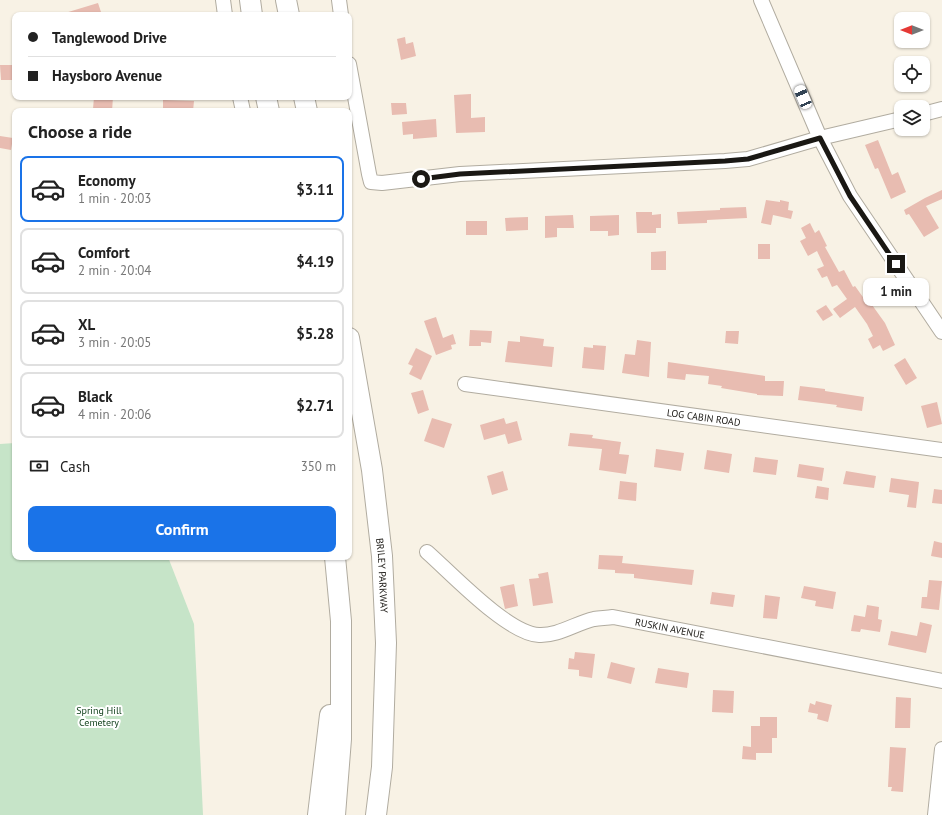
<!DOCTYPE html>
<meta charset="utf-8">
<style>
:root{--surface:#fff;--page:#f2f2f2;--text:#222;--muted:#767676;--line:#e0e0e0;--accent:#1a73e8}
body{margin:0;font-family:"PT Sans",sans-serif;background:var(--page);color:var(--text);height:100vh;display:flex;flex-direction:column;font-size:15px;white-space:nowrap}
*{box-sizing:border-box;margin:0}
p{font-size:13px;color:var(--muted)}
.icon{flex:none;width:22px;height:22px;fill:none;stroke:currentColor;stroke-width:2;stroke-linecap:round;stroke-linejoin:round}
.map{position:relative;flex:1;overflow:hidden}
.panel{position:absolute;left:12px;top:108px;width:340px;height:452px;display:flex;flex-direction:column;background:var(--surface);border-radius:8px;box-shadow:0 1px 3px #0004}
.panel>*{flex:none}
.banner{position:absolute;left:12px;top:12px;width:340px;height:88px;border-radius:8px;box-shadow:0 1px 3px #0004;display:grid;align-content:center;height:88px;padding:0 16px;background:var(--surface)}
.needle{width:26px;rotate:270deg}
.tools{position:absolute;left:894px;top:12px;display:grid;gap:8px}
.tools a{display:grid;place-items:center;width:36px;height:36px;border-radius:8px;background:var(--surface);box-shadow:0 1px 3px #0004;font-size:20px}
.end{position:absolute;width:18px;height:18px;margin:-9px;border:5px solid #1a1814;background:#fff;box-shadow:0 0 0 2px #fff}
.from{border-radius:50%}
.bubble{position:absolute;height:28px;border-radius:8px;background:var(--surface);box-shadow:0 1px 3px #0004;font-size:13px;font-weight:800;line-height:28px;text-align:center}
.car{position:absolute;width:12px;height:24px;margin:-12px -6px;border-radius:5px;box-shadow:0 0 3px 1px #0007;background:linear-gradient(#fff 24%,#345 0 40%,#fff 0 76%,#345 0 86%,#fff 0)}
.banner b{display:flex;align-items:center;gap:14px;height:38px;font-size:15px}
.banner b+b{border-top:1px solid var(--line)}
.banner i{width:10px;height:10px;background:var(--text)}
ul{padding:0;list-style:none}
li{display:flex;align-items:center;gap:12px;height:66px;margin:0 8px 6px;padding:0 8px;border:2px solid var(--line);border-radius:8px}
li div{flex:1}
li b{display:block;font-size:15px}
li em{font-style:normal;font-weight:800}
li.current{border-color:var(--accent)}
li>.icon{width:36px;height:36px;stroke-width:1.5}
h2{padding:0 16px;font-size:18px;line-height:48px}
.pay{display:flex;align-items:center;gap:10px;height:44px;padding:0 16px;font-size:15px}
.pay p{margin-inline-start:auto}
.action{display:flex;gap:8px;margin-top:auto;padding:8px 16px}
.action a{flex:1;height:46px;border-radius:8px;background:var(--accent);color:#fff;font-size:16px;font-weight:800;line-height:46px;text-align:center}
.map>svg:first-child{display:block}
</style>
<div class="map">
<svg width="942" height="815" viewBox="0 0 942 815">
<rect width="100%" height="100%" fill="#f8f2e5"/>
<polygon fill="#c6e4c8" points="15,443 15,557 168,557 194,624 203,815 0,815 0,444"/>
<g fill="#e8bcb1">
<polygon points="98,3 102,15 66,15 65,13"/>
<polygon points="405,37 406,44 413,42 416,56 401,60 397,39"/>
<polygon points="0,65 15,65 15,80 1,80"/>
<polygon points="471,94 471,118 485,117 485,132 456,133 454,95"/>
<polygon points="94,97 113,97 112,111 93,109"/>
<polygon points="163,100 194,101 193,111 163,111"/>
<polygon points="391,103 406,103 407,114 392,115"/>
<polygon points="436,119 437,137 413,139 413,134 403,135 402,122"/>
<polygon points="0,136 13,138 11,150 0,148"/>
<polygon points="878,140 892,175 898,172 906,192 891,199 878,168 875,169 865,145"/>
<polygon points="942,190 942,199 926,206 939,228 924,237 909,214 906,215 904,210 925,198"/>
<polygon points="766,200 780,202 780,200 789,202 788,210 793,211 791,219 773,215 771,225 761,223"/>
<polygon points="746,207 747,218 707,220 707,223 678,224 677,212 720,210 720,208"/>
<polygon points="636,212 652,212 652,215 661,214 661,228 656,228 656,233 637,233"/>
<polygon points="573,215 574,228 557,228 557,237 545,238 545,216"/>
<polygon points="619,215 619,235 608,236 608,231 590,231 590,216"/>
<polygon points="528,217 528,230 506,231 505,218"/>
<rect x="466" y="221" width="21" height="14"/>
<polygon points="810,223 815,233 819,230 827,246 825,247 839,272 844,270 853,287 855,286 865,300 867,298 885,323 895,345 883,351 880,345 873,349 868,339 873,336 867,324 855,307 840,318 833,309 847,299 837,285 832,287 827,276 822,278 817,269 824,266 817,251 808,256 800,241 806,238 801,228"/>
<rect x="758" y="244" width="12" height="15"/>
<polygon points="666,251 666,270 651,270 651,252"/>
<polygon points="826,305 833,315 823,321 816,311"/>
<polygon points="436,317 443,338 453,334 456,344 451,345 452,349 436,355 424,321"/>
<polygon points="470,330 492,331 491,343 481,342 481,346 469,346"/>
<polygon points="726,331 739,331 738,344 725,343"/>
<polygon points="520,336 544,339 543,346 554,347 552,367 505,362 508,341 520,342"/>
<polygon points="637,340 651,342 649,377 622,373 625,354 635,355"/>
<polygon points="593,345 606,346 604,370 582,368 584,347 593,348"/>
<polygon points="416,348 432,356 421,380 409,374 413,366 408,364"/>
<polygon points="905,358 917,378 906,385 894,365"/>
<polygon points="668,362 765,376 765,381 784,381 783,396 757,395 757,394 721,388 722,386 708,384 709,376 686,374 685,380 667,378"/>
<polygon points="800,386 825,389 825,391 864,397 862,411 836,407 837,405 798,400"/>
<polygon points="423,390 429,410 418,414 411,393"/>
<polygon points="937,402 942,424 927,428 921,406"/>
<polygon points="432,418 452,424 444,448 424,441"/>
<polygon points="504,418 506,424 517,421 522,440 508,444 505,434 484,440 480,425"/>
<polygon points="570,433 593,435 592,438 621,442 619,454 629,455 626,474 599,470 602,449 568,446"/>
<polygon points="656,449 684,453 681,471 654,467"/>
<polygon points="707,450 732,454 729,473 704,469"/>
<polygon points="755,457 778,460 776,475 753,472"/>
<polygon points="799,464 824,468 822,481 797,477"/>
<polygon points="503,471 508,490 492,495 487,476"/>
<polygon points="846,471 876,476 874,488 843,484"/>
<polygon points="891,478 919,482 916,508 907,507 909,495 889,492"/>
<polygon points="620,481 637,483 636,501 618,499"/>
<polygon points="817,486 829,488 828,500 815,498"/>
<polygon points="934,489 942,490 942,504 932,503"/>
<polygon points="934,541 942,543 942,558 931,556"/>
<polygon points="599,555 623,556 622,563 694,570 692,585 634,578 634,574 615,573 615,570 598,569"/>
<polygon points="548,572 553,603 533,606 529,579 539,578 538,574"/>
<polygon points="929,580 942,581 939,610 921,608 922,597 927,597"/>
<polygon points="514,584 518,606 505,609 500,587"/>
<polygon points="804,586 836,592 833,609 815,606 816,601 801,598"/>
<polygon points="712,592 735,595 733,607 710,604"/>
<polygon points="765,595 780,597 777,619 763,618"/>
<polygon points="867,605 879,607 878,619 882,620 880,632 861,629 860,632 851,631 854,615 865,617"/>
<polygon points="920,622 932,625 926,653 888,645 891,631 917,636"/>
<polygon points="575,652 595,654 592,678 579,676 579,670 568,669 569,658 574,659"/>
<polygon points="611,662 635,668 631,684 607,678"/>
<polygon points="658,668 689,673 687,688 655,683"/>
<polygon points="713,690 734,691 733,713 712,712"/>
<polygon points="896,697 911,698 910,728 895,728"/>
<polygon points="816,701 832,705 828,722 817,719 818,714 808,712 810,703 815,705"/>
<polygon points="760,717 777,717 777,738 772,738 772,753 756,753 756,760 742,759 743,746 751,747 751,726 760,726"/>
<polygon points="890,747 906,748 903,792 891,791 892,787 888,787"/>
</g>
<g fill="none" stroke-linecap="round" stroke-linejoin="round">
<g stroke="#b1aca0" stroke-width="16">
<g id="minor">
<polyline points="223,0 225,15"/>
<polyline points="339,0 341,15"/>
<polyline points="761,0 820,138 834,165 850,196 942,332"/>
<polyline points="349,64 369,174 371,182 382,183 460,174 725,161 748,159 820,138 901,119"/>
<polyline points="240,97 243,111"/>
<polyline points="923,114 942,109"/>
<path id="s1" d="M 465,384 L 942,450"/>
<path id="s2" d="M 427,552 C 451,573 508,634 539,635 C 558,636 576,623 594,619 C 600,618 607,618 613,617 L 942,681"/>
<polyline points="935,815 942,749"/>
</g>
</g>
<g stroke="#b1aca0" stroke-width="22">
<g id="highway">
<polyline points="250,0 252,15"/>
<polyline points="286,0 289,15"/>
<polyline points="266,97 269,111"/>
<polyline points="304,97 307,111"/>
<path id="s3" d="M 349,338 L 372,470 L 382,556 L 386,643 L 382,767 L 376,815"/>
<polyline points="318,815 330,715"/>
<polyline points="335,815 341,739 341,621 335,557"/>
</g>
</g>
<use href="#minor" stroke="#fff" stroke-width="14"/>
<use href="#highway" stroke="#fff" stroke-width="20"/>
</g>
<g fill="none" stroke-linecap="round" stroke-linejoin="round">
<polyline stroke="#1a1814" stroke-width="5" points="421,179 460,174 725,161 748,159 820,138 850,196 896,264"/>
</g>
<g text-anchor="middle" dominant-baseline="central" stroke-width="4" stroke-linejoin="round" paint-order="stroke">
<g font-size="10" fill="#1a1814" stroke="#fff">
<text stroke="none"><textPath href="#s1" startOffset="241">LOG CABIN ROAD</textPath></text>
<text stroke="none"><textPath href="#s3" startOffset="240">BRILEY PARKWAY</textPath></text>
<text stroke="none"><textPath href="#s2" startOffset="276">RUSKIN AVENUE</textPath></text>
</g>
<g font-size="10" fill="#0b3c16" stroke="#fff">
<text x="99" y="710">Spring Hill<tspan x="99" dy="12">Cemetery</tspan></text>
</g>
</g>
</svg>
<div class="tools">
<a><svg class="needle" viewBox="-14 -14 28 28"><path d="M0-13l5 13h-10z" fill="#e53935"/><path d="M0 13l5-13h-10z" fill="#767676"/></svg></a>
<a><svg class="icon" aria-label="locate" viewBox="0 0 24 24"><circle cx="12" cy="12" r="6"/><path d="M12 2v4M12 18v4M2 12h4M18 12h4"/></svg></a>
<a><svg class="icon" aria-label="layers" viewBox="0 0 24 24"><path d="M12 4l9 5-9 5-9-5zM3 14l9 5 9-5"/></svg></a>
</div>
<i class="end from" style="left:421px;top:179px"></i>
<i class="end" style="left:896px;top:264px"></i>
<div class="bubble" style="left:863px;top:278px;width:66px">1 min</div>
<i class="car" style="left:803px;top:97px;rotate:337deg"></i>
<div class="banner">
<b><i class="from"></i>Tanglewood Drive</b>
<b><i></i>Haysboro Avenue</b>
</div>
<section class="panel">
<h2>Choose a ride</h2>
<ul>
<li class="current"><svg class="icon" aria-label="car" viewBox="0 0 24 24"><path d="M5 17H2v-5l4-1 3-4h7l3 4 3 1v5h-3M9 17h6M6 11h13"/><circle cx="7" cy="17" r="2"/><circle cx="17" cy="17" r="2"/></svg><div><b>Economy</b><p>1 min · 20:03</p></div><em>$3.11</em></li>
<li><svg class="icon" aria-label="car" viewBox="0 0 24 24"><path d="M5 17H2v-5l4-1 3-4h7l3 4 3 1v5h-3M9 17h6M6 11h13"/><circle cx="7" cy="17" r="2"/><circle cx="17" cy="17" r="2"/></svg><div><b>Comfort</b><p>2 min · 20:04</p></div><em>$4.19</em></li>
<li><svg class="icon" aria-label="car" viewBox="0 0 24 24"><path d="M5 17H2v-5l4-1 3-4h7l3 4 3 1v5h-3M9 17h6M6 11h13"/><circle cx="7" cy="17" r="2"/><circle cx="17" cy="17" r="2"/></svg><div><b>XL</b><p>3 min · 20:05</p></div><em>$5.28</em></li>
<li><svg class="icon" aria-label="car" viewBox="0 0 24 24"><path d="M5 17H2v-5l4-1 3-4h7l3 4 3 1v5h-3M9 17h6M6 11h13"/><circle cx="7" cy="17" r="2"/><circle cx="17" cy="17" r="2"/></svg><div><b>Black</b><p>4 min · 20:06</p></div><em>$2.71</em></li>
</ul>
<div class="pay"><svg class="icon" aria-label="cash" viewBox="0 0 24 24"><path d="M3 7h18v10H3z"/><circle cx="12" cy="12" r="2"/></svg>Cash<p>350 m</p></div>
<div class="action"><a>Confirm</a></div>
</section>
</div>
